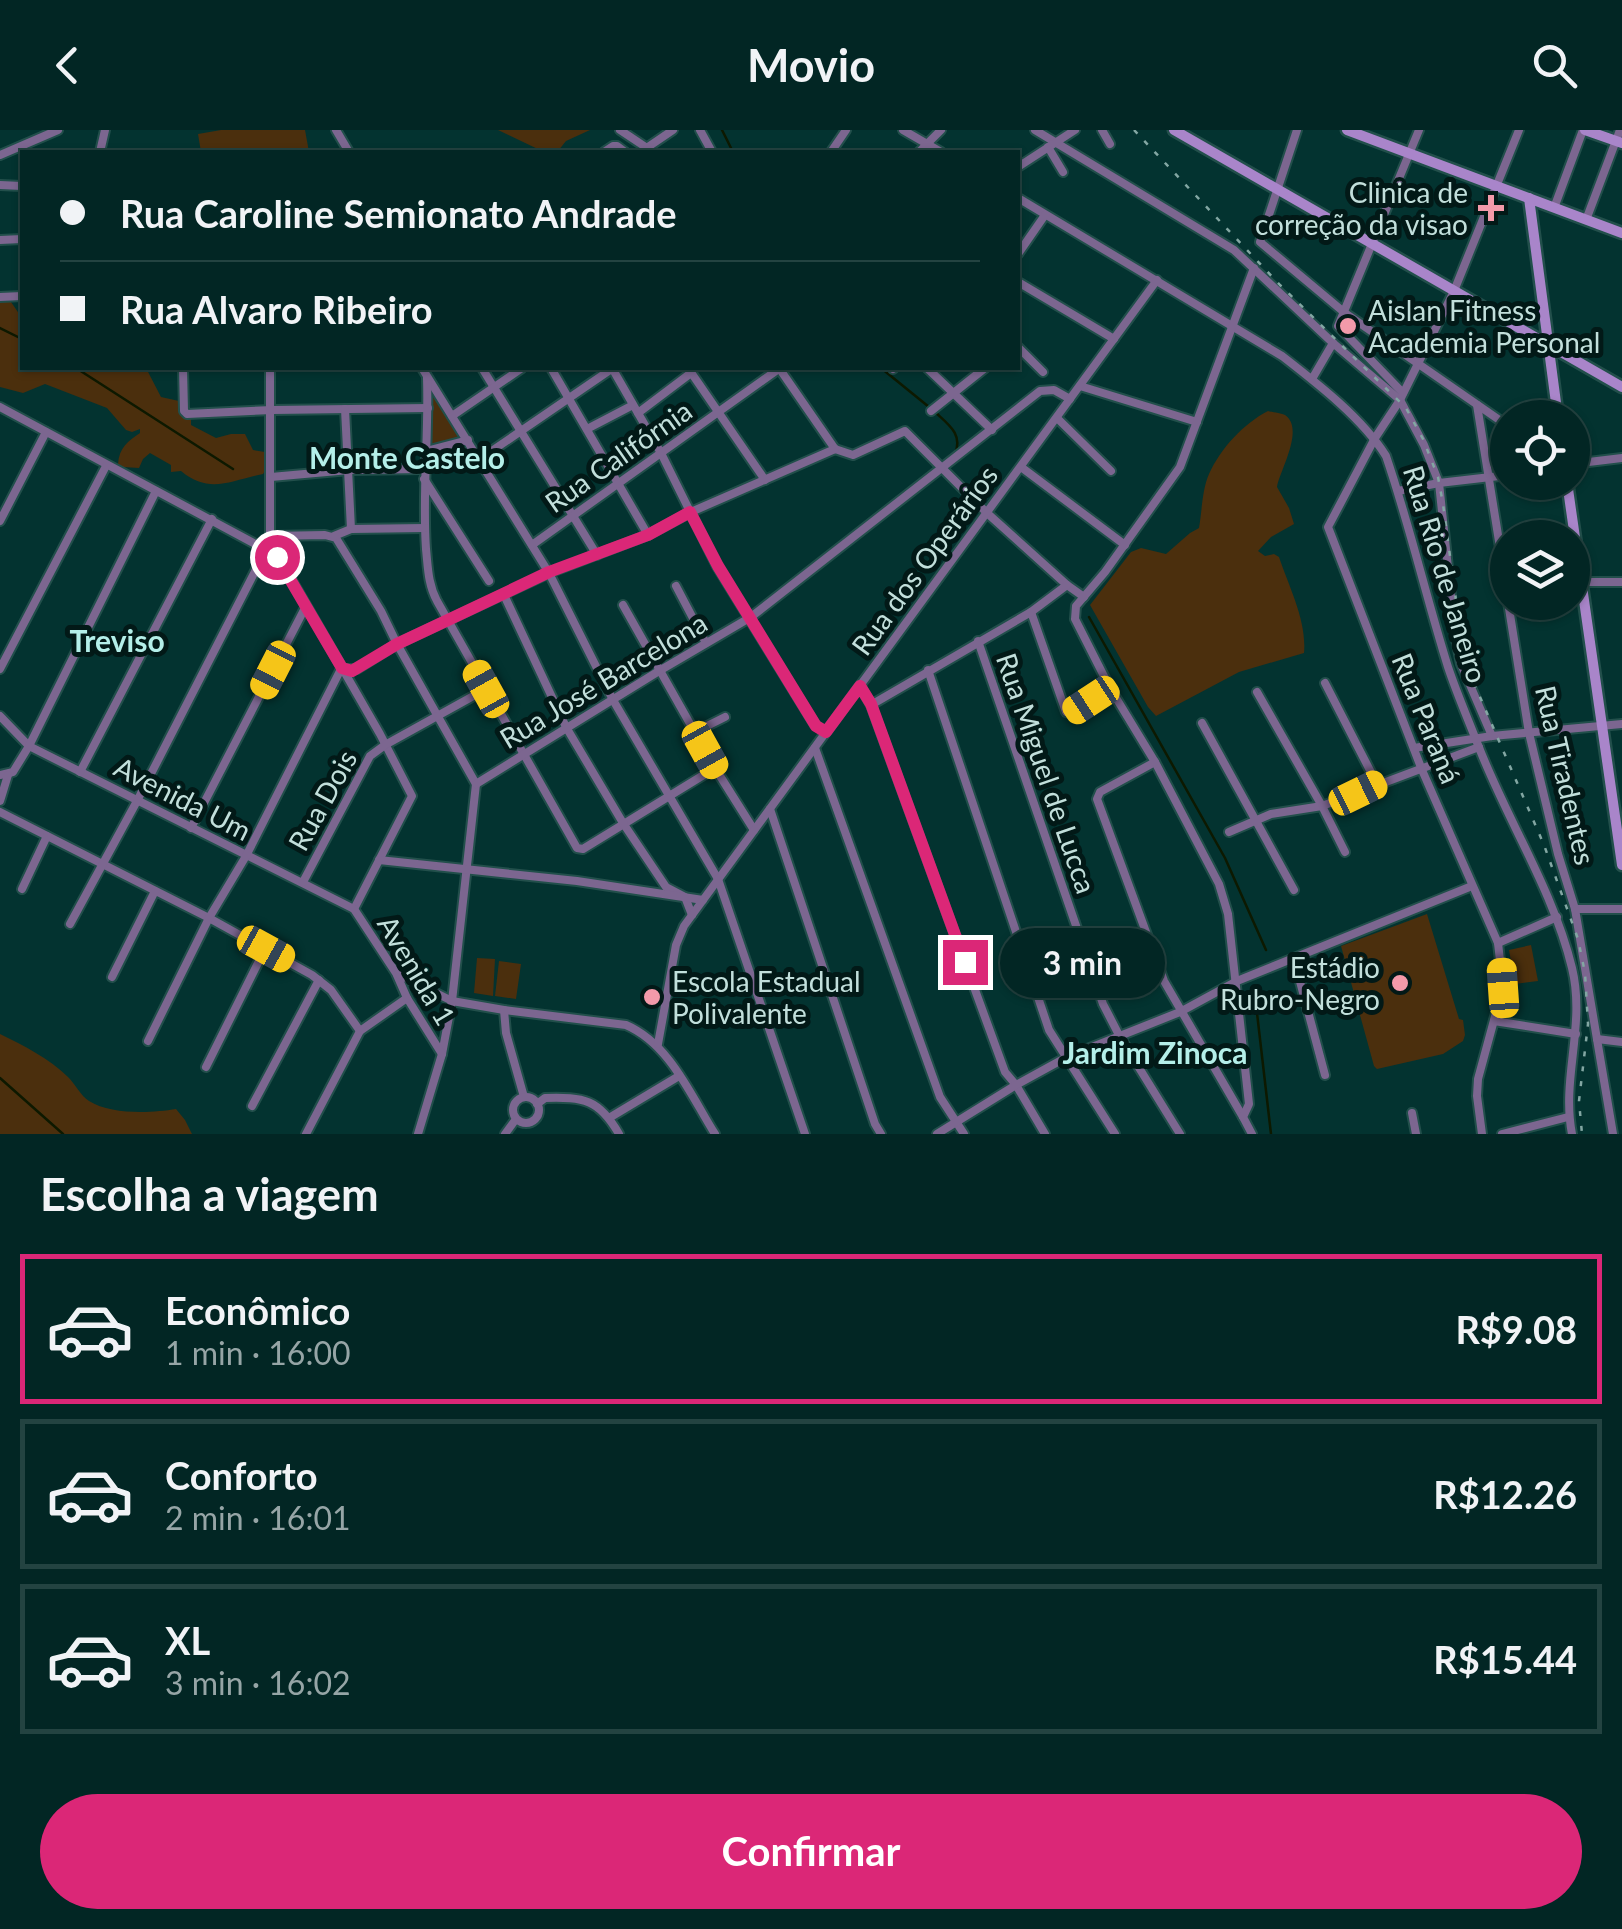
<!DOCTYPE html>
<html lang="pt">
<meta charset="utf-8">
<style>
:root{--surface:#022624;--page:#0c2e2c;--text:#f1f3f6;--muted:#96a5a6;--line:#234341;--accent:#db2777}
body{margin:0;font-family:Lato,sans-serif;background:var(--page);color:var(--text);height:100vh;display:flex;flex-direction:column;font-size:38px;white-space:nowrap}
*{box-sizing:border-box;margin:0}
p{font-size:32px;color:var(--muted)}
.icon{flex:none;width:55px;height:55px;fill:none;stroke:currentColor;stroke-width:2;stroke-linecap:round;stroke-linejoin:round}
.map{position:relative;height:1004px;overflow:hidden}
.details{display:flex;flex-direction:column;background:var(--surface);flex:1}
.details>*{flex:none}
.hud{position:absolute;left:20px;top:20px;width:1000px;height:220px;border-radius:0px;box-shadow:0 2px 8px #0004,0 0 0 2px var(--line);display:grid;align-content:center;height:220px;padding:0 40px;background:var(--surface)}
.fabs{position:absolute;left:1490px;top:270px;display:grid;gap:20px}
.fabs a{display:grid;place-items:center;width:100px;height:100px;border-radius:50%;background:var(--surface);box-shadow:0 2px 8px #0004,0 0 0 2px var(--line);font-size:50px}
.end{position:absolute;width:45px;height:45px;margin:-22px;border:12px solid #db2777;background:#fff;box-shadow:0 0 0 5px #fff}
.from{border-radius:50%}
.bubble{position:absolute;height:70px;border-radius:35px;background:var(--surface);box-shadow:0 2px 8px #0004,0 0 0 2px var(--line);font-size:32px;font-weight:700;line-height:70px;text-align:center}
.car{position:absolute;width:30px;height:60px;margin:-30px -15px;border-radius:12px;box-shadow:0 0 8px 2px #0007;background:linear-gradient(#f5c518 24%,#345 0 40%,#f5c518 0 76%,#345 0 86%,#f5c518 0)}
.hud b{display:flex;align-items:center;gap:35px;height:95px;font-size:38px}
.hud b+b{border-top:2px solid var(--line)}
.hud i{width:25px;height:25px;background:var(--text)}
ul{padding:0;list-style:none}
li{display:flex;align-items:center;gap:30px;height:150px;margin:0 20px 15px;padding:0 20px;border:5px solid var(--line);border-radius:0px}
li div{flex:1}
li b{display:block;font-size:38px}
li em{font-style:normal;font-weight:700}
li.on{border-color:var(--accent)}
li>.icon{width:90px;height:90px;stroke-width:1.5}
h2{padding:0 40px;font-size:45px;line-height:120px}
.button{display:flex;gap:20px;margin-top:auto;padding:20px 40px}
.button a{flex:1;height:115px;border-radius:60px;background:var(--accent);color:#fff;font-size:40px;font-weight:700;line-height:115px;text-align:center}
header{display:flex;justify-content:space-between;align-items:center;height:130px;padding:0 40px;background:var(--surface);font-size:45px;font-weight:700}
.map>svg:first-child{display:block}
</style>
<header><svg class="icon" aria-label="back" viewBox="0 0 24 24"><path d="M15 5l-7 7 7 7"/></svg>Movio<svg class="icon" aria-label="search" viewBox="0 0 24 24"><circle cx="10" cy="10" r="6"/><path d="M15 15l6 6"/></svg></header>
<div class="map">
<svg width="1622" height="1004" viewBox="0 0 1622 1004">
<rect width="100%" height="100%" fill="#033330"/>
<g fill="#4b2f0d">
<polygon points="221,0 305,0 309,22 201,22 198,4"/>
<polygon points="498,0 590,0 566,11 558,21 544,22"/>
<path d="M 0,171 L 11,172 L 22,188 L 22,238 L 146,238 L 161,267 L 179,271 L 186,287 L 191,287 L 191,295 L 216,308 L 231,304 L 245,304 L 253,320 L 265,322 L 268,336 L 263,344 C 231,350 210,365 181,341 L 171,342 L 171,335 L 150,323 L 143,329 L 139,338 L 123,337 L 118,334 C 119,318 128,311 140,303 L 140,299 L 132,302 L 126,300 L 107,278 L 45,254 L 23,263 L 0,257 Z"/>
<polygon points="435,267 438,268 463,310 429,319 431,270"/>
<path d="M 1268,281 C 1271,282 1282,283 1285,285 C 1305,299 1280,340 1277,357 L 1289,378 L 1294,394 L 1271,407 L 1258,421 L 1265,426 L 1274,424 L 1279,427 C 1289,457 1307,491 1304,523 L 1239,542 L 1156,586 L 1148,577 L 1090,475 L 1131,422 L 1141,418 L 1166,424 L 1190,403 L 1199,398 C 1202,381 1202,360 1209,344 C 1221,318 1243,294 1268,281 Z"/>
<polygon points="1427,784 1459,889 1463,890 1465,905 1463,911 1443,924 1377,939 1374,936 1341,816"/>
<polygon points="1531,815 1538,851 1515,854 1509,820"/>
<polygon points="477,828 495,829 493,866 474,863"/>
<polygon points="499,831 521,834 516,869 495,866"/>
<path d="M 0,904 C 24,916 49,928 68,947 C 75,954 81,966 89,971 C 111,985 152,983 176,979 L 185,990 L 192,1004 L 0,1004 Z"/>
</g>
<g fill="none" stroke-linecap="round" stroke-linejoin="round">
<g stroke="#0d1900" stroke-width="2.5">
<polyline points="722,0 733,22"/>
<polyline points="0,198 22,209"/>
<polyline points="76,238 233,339"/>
<polyline points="881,238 929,277"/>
<path d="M 935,282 C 949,295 963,304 955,324"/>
<polyline points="1089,487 1225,728 1266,820"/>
<polyline points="1254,857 1271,1004"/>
<polyline points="0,948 63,1004"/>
</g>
<g stroke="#224f4b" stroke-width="12">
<g id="minor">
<polyline points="336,0 349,22"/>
<polyline points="620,0 653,22"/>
<polyline points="700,0 712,22"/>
<polyline points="903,0 941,22"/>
<polyline points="1035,0 1234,120 1333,213 1400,270 1424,315 1439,353 1455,504 1461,534 1492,606"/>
<polyline points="1102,0 1110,14"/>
<polyline points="1297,0 1260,112 1345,183 1508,296"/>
<polyline points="648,17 673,0"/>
<polyline points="1048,17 1063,42"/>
<polyline points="100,22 105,0"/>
<polyline points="604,22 613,16 617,16 625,22"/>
<polyline points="831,22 846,0"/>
<polyline points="919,22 941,0"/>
<polyline points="0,25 58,0"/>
<polyline points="1018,37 1075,0"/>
<polyline points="0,55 22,56"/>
<path d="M 1018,68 L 1282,226 C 1318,254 1362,288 1386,326 C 1410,396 1426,467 1448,537 C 1457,564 1468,589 1478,615 C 1507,690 1553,760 1572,838 C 1586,895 1561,949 1572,1004"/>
<polyline points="1554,78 1583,0"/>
<polyline points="1586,90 1620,0"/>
<polyline points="0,110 22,109"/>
<polyline points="1018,124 1045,85"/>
<polyline points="1018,152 1114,209"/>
<polyline points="0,167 22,166"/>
<polyline points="1018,217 1043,242"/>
<polyline points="183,238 184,281 187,284 272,280 428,278"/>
<polyline points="422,238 549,443 613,570 718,749 805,1004"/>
<polyline points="482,238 597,425"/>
<polyline points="551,238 648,405"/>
<polyline points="612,238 661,323 717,436 815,595 826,602"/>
<polyline points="688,238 765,350"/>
<polyline points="779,238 835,319"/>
<polyline points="927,238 992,300"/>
<polyline points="893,239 894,238"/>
<path d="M 427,248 C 429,305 422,362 426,419 C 428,438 428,454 437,471 L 577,718 L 583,719 L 715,638"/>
<polyline points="1312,249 1333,213"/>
<polyline points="1080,256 1197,292"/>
<polyline points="1403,263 1338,196 1419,0"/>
<polyline points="1477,275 1508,467"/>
<path d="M 0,277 C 91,326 182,375 274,424 L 280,430 L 380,604 L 412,666 L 354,779"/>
<polyline points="345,279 351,399"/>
<polyline points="931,281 985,238"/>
<polyline points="638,283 691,243"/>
<polyline points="452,286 522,238"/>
<polyline points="1057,288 1111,341"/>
<polyline points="587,299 633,275"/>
<polyline points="835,319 853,325 905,301 987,383 1067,455 1084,467"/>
<polyline points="426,321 468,310"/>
<polyline points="480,329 613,238"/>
<polyline points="1572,334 1622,328"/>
<polyline points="1021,337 1125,415"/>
<polyline points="271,347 349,340 424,339"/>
<polyline points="424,349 489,451"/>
<polyline points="1398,361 1439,353 1508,345"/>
<polyline points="0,391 46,302"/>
<polyline points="270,406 325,405 336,408 381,481 397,514 476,654 452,871 442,924 418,1004"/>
<polyline points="334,406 351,399 425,398"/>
<polyline points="532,415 780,238"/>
<polyline points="1583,452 1622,452"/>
<polyline points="676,456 706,513"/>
<polyline points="504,465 566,597 623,693 666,757 685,767 692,785"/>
<polyline points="1508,472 1529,603 1558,724 1575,779 1613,1004"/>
<polyline points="623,475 715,638 754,700"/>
<polyline points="1031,482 1066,582 1071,583 1110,558"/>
<polyline points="978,511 1103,874 1120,907 1180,1004"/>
<polyline points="0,539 106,336"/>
<polyline points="928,540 1049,900 1115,1004"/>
<polyline points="1325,553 1377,654"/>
<polyline points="860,556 871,575 1005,942 1016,955 1045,1004"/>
<polyline points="1257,562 1322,676 1345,722"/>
<polyline points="871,575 1031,482 1067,455"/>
<polyline points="0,586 29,616 354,779 396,843 407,868 442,924"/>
<polyline points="1202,593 1294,760"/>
<polyline points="695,602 725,587"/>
<polyline points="815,618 940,967 964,1004"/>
<polyline points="1414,618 1492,606 1622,594"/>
<polyline points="1155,632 1100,662 1097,669 1164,851 1243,987"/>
<polyline points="80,642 212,389"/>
<polyline points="0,645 13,642 29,616 156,361"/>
<polyline points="476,654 659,541 751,487 1040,261 1054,260 1070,269"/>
<polyline points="0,671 8,645"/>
<polyline points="770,679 875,994 881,1004"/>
<polyline points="0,682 209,788 312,845 331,860 360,901"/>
<polyline points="191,698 306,476"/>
<polyline points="1229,702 1271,684 1322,676 1479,617"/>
<polyline points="379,730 577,751 703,770"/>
<polyline points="303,752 370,626 385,615 486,559"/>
<polyline points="22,759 47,706"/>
<polyline points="1575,779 1622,779"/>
<polyline points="70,794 137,671 266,420 270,406 270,238"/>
<polyline points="1498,813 1557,787"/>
<polyline points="1294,829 1325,945"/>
<path d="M 398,844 L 452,871 L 504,880 L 626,895 C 670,914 691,966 715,1004"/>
<polyline points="112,847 155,761"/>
<polyline points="504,880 506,903 524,967"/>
<polyline points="1494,891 1576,904"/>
<polyline points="1597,909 1622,912"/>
<polyline points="148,911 209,788 246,726 341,539 357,539 397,514 549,443 648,405 691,382 835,319"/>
<polyline points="658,914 676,815 684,796 1157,150"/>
<polyline points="206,937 265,819"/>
<circle cx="526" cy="980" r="13"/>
<path d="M 537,974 L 545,968 C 584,967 599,969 619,1004"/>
<polyline points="252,976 319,850"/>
<polyline points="1412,983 1416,1004"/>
<polyline points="609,988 679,946"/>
<polyline points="306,1004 360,901 407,868"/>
<polyline points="505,1004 516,989"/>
<polyline points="937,1004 1016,955 1067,927 1180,882 1237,851 1472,756"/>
<polyline points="1252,1004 1243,987 1249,974 1228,784 1219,754 1155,632 1110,558 1075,489 1076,476 1105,442 1180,337 1254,138"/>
<polyline points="1482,1004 1477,966 1478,949 1503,857 1498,813 1422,640 1328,397 1375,308 1400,270 1454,161 1519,0"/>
<polyline points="1502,1004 1568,987"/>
</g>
</g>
<g stroke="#224f4b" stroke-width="15">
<g id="secondary">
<polyline points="1174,0 1622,257"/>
<polyline points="1347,0 1622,103"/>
<polyline points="1585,0 1622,13"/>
<polyline points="1529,68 1558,288"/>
<polyline points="1567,352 1622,735"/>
</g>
</g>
<use href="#minor" stroke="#7c6690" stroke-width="8"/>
<use href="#secondary" stroke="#a985ca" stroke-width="10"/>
<polyline stroke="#83a7a3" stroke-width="2.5" stroke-dasharray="5 10" stroke-linecap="butt" points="1134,0 1280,155 1406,278 1423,309 1438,347 1443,374 1464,530 1544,715 1578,809 1585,843 1588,894 1579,971 1582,1004"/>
</g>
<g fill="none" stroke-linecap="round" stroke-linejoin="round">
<polyline stroke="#db2777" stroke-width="12" points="277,427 342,538 352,541 397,514 448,490 549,442 648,405 690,382 718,436 816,596 826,602 860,556 871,574 965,832"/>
</g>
<g fill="#f39aaa" stroke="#021917" stroke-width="4">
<path d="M1486 63h10v10h10v10h-10v10h-10v-10h-10v-10h10z"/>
<circle cx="1348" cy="196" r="10"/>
<circle cx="1400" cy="853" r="10"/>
<circle cx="652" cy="867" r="10"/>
</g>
<g text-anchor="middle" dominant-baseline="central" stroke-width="10" stroke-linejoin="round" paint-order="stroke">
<g font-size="28" fill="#c2dfdb" stroke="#021917" text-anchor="end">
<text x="1468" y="62">Clinica de<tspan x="1468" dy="32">correção da visao</tspan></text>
<text x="1368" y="180" text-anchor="start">Aislan Fitness<tspan x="1368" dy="32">Academia Personal</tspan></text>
<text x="1380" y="837">Estádio<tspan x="1380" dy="32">Rubro-Negro</tspan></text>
<text x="672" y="851" text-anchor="start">Escola Estadual<tspan x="672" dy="32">Polivalente</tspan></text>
</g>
<g font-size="28" fill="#c2dfdb" stroke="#021917">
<text transform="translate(618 326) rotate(-35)">Rua Califórnia</text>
<text transform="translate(924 430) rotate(-54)">Rua dos Operários</text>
<text transform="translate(1446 444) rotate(73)">Rua Rio de Janeiro</text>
<text transform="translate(603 550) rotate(-31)">Rua José Barcelona</text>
<text transform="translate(1427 588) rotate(68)">Rua Paraná</text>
<text transform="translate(1047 643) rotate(71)">Rua Miguel de Lucca</text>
<text transform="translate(1566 645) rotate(77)">Rua Tiradentes</text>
<text transform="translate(183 668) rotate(27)">Avenida Um</text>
<text transform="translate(322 670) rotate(-61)">Rua Dois</text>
<text transform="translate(417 840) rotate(59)">Avenida 1</text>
</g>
<g font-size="30" font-weight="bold" fill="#b4efe9" stroke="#021917">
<text x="407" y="327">Monte Castelo</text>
<text x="117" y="510">Treviso</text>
<text x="1155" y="922">Jardim Zinoca</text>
</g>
</g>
</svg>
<div class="fabs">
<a><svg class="icon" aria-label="locate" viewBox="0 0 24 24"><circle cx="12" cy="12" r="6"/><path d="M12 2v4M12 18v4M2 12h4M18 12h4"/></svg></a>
<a><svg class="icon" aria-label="layers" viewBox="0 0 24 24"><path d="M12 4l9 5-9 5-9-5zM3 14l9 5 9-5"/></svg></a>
</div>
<i class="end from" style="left:277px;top:427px"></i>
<i class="end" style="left:965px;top:832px"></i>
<div class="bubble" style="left:1000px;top:798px;width:165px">3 min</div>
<i class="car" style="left:273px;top:540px;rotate:207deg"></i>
<i class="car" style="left:486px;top:559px;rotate:331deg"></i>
<i class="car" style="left:1091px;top:570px;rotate:237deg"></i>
<i class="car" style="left:705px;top:620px;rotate:151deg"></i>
<i class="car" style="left:1358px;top:663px;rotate:64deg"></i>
<i class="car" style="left:266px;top:819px;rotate:119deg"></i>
<i class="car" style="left:1503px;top:858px;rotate:356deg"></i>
<div class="hud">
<b><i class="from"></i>Rua Caroline Semionato Andrade</b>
<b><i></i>Rua Alvaro Ribeiro</b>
</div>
</div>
<section class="details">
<h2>Escolha a viagem</h2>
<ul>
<li class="on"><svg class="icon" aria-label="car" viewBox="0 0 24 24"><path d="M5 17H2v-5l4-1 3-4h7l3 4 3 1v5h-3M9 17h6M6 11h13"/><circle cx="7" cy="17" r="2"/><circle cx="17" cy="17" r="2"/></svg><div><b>Econômico</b><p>1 min · 16:00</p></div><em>R$9.08</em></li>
<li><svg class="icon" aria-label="car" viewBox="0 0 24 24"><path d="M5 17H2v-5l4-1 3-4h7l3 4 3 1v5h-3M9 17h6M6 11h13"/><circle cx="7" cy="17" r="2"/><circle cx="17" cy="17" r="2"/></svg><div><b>Conforto</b><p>2 min · 16:01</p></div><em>R$12.26</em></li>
<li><svg class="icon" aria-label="car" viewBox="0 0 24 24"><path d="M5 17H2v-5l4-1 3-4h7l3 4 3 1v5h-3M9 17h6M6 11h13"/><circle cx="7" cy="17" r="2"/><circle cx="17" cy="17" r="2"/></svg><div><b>XL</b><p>3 min · 16:02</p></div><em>R$15.44</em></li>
</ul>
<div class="button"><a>Confirmar</a></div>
</section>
